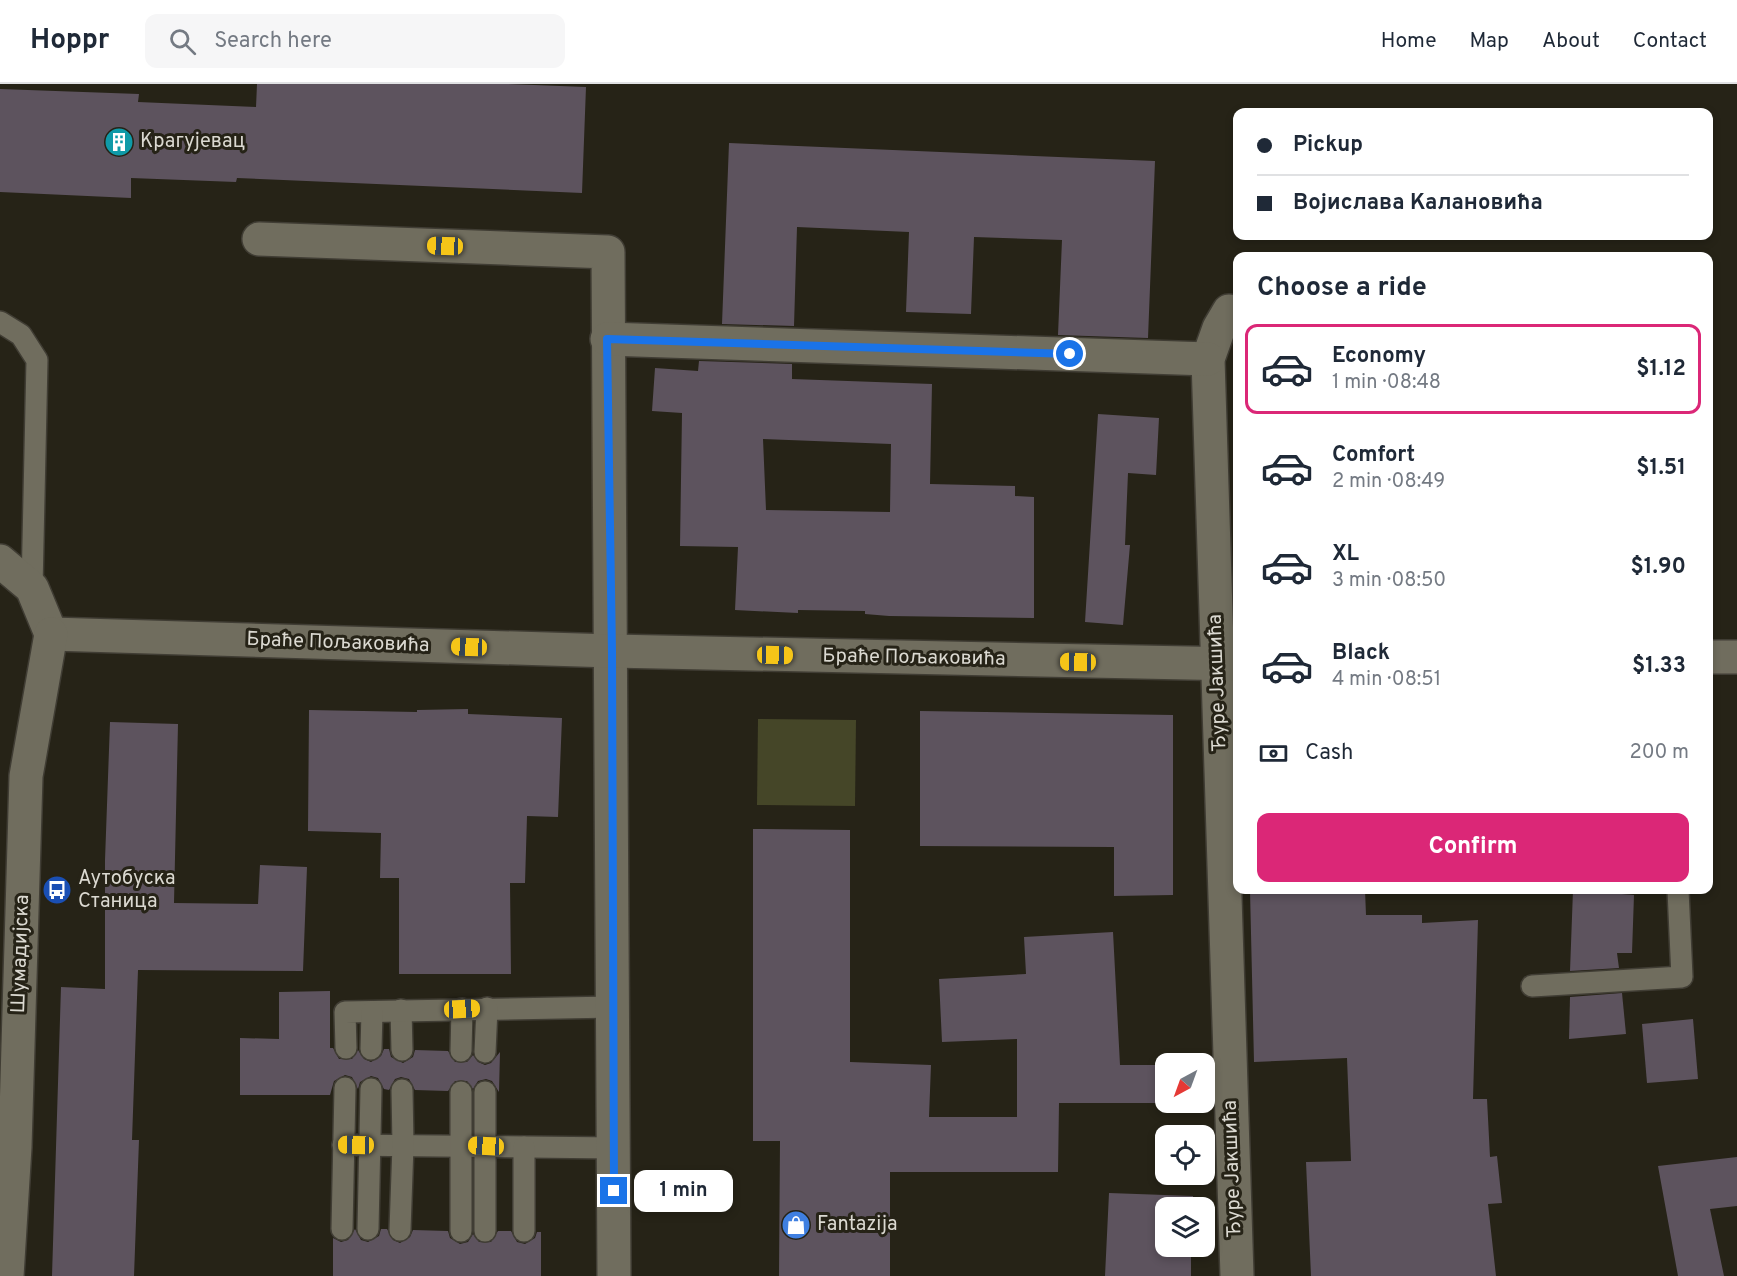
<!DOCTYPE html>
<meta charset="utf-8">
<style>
:root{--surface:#fff;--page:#f6f6f7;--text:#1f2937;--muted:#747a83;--line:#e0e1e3;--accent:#db2777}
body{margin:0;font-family:Overpass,sans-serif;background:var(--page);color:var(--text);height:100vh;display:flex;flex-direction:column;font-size:22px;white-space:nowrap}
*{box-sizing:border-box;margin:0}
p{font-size:20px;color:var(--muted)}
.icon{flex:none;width:33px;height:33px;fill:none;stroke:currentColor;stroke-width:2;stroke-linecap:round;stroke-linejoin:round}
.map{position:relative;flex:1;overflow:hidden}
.sheet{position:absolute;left:1233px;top:168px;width:480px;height:642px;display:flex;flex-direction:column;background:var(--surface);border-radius:12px;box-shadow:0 3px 9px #0003}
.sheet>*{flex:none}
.banner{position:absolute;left:1233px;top:24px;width:480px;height:132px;border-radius:12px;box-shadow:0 3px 9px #0003;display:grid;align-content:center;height:132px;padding:0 24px;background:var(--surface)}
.needle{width:39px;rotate:221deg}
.fabs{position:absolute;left:1155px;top:969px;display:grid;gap:12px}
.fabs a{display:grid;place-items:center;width:60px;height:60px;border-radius:12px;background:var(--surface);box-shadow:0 3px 9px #0003;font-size:30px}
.end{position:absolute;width:27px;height:27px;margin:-14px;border:8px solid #1a73e8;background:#fff;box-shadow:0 0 0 3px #fff}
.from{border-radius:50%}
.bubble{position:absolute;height:42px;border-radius:12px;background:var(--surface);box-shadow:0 3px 9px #0003;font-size:20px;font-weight:700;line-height:42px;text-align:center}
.car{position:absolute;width:18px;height:36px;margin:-18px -9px;border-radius:8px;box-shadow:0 0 4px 2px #0007;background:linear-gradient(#f5c518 24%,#345 0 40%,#f5c518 0 76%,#345 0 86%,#f5c518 0)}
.banner b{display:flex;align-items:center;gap:21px;height:57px;font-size:22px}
.banner b+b{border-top:2px solid var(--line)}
.banner i{width:15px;height:15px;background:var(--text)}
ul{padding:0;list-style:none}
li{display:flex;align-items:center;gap:18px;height:90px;margin:0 12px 9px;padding:0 12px;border:3px solid transparent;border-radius:12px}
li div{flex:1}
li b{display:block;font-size:22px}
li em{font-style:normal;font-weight:700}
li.on{border-color:var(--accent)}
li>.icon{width:54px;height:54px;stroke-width:1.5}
h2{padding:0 24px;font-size:27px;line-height:72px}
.pay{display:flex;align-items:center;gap:15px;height:66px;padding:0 24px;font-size:22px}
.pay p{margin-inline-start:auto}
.button{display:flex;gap:12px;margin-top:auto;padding:12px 24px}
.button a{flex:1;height:69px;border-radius:12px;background:var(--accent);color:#fff;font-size:24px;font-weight:700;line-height:69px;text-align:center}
header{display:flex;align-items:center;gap:36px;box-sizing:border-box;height:84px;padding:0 30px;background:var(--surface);border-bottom:2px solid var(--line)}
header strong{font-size:28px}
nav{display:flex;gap:33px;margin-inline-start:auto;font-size:21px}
.search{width:420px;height:54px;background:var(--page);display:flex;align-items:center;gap:15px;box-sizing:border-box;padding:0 21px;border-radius:12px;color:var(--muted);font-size:22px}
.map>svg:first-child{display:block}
</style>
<header>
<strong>Hoppr</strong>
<div class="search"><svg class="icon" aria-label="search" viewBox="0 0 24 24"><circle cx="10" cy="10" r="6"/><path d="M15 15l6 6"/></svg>Search here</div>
<nav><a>Home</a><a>Map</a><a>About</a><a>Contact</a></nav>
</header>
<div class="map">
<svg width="1737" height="1192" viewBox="0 0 1737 1192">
<rect width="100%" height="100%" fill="#262317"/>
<polygon fill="#454628" points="758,635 856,636 855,722 757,721"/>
<g fill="#5d535e" fill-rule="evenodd">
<polygon points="257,0 507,0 586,3 582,109 237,94 236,98 131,94 131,114 0,108 0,5 139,10 138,18 256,23"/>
<polygon points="729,59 1155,77 1148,254 1058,251 1062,156 974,153 971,230 906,228 909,148 797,143 794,242 722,240"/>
<path d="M 699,277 L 792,280 L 792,295 L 932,300 L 930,400 L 1015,402 L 1015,412 L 1034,413 L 1034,534 L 889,532 L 865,530 L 865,527 L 798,526 L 798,529 L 735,526 L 738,463 L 680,462 L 682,329 L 652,327 L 655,284 L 698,287 ZM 763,355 L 891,360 L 890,428 L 766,426 Z"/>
<polygon points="1098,330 1159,334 1156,391 1128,389 1125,461 1130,461 1123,541 1085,538"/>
<polygon points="468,625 468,630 562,634 558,733 527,732 525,799 510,799 511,890 399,890 399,794 380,794 381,749 308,747 309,626 417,628 417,626"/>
<polygon points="920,627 1173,631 1173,811 1114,812 1114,763 920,762"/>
<polygon points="110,638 178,640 174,819 258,820 260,781 307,783 303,887 138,886 132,1056 139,1056 134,1192 52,1192 61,903 105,905 105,776"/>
<polygon points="753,745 850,746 850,978 931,981 929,1033 1017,1033 1017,955 942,958 939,895 1026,890 1024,853 1113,848 1120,981 1166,981 1166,1019 1059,1019 1058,1088 890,1088 890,1192 779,1192 780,1057 753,1057"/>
<polygon points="1250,806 1365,806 1366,831 1422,831 1422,839 1478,836 1473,1015 1487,1015 1490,1073 1497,1072 1502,1119 1488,1120 1496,1192 1311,1192 1306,1078 1351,1077 1347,974 1254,978"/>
<polygon points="1573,806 1634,811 1632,869 1617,869 1619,884 1570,887"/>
<polygon points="330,907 330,964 333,964 339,975 352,975 358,966 364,975 371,978 381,972 384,965 389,965 391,973 403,979 413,973 415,966 448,967 455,978 467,978 473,971 478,978 485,981 491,979 500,968 499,1008 492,997 486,995 478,997 473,1005 467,997 455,997 448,1007 415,1006 409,995 401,993 395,995 389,1006 384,1005 378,994 371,992 360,998 358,1005 352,993 345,991 334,997 330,1011 240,1011 240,954 279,955 279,908"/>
<polygon points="1622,909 1626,950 1569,955 1570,913"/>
<polygon points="1693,935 1698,995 1647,999 1642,940"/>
<polygon points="1737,1073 1737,1122 1710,1125 1724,1192 1678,1192 1658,1082"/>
<polygon points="1109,1109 1193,1112 1193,1124 1166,1124 1166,1162 1191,1162 1191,1192 1105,1192"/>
<polygon points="355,1145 361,1156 368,1158 379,1152 381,1145 387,1145 393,1156 400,1159 410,1153 413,1146 448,1147 450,1154 460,1160 468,1158 473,1150 479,1158 491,1158 498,1147 511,1147 517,1158 525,1160 535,1154 537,1148 541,1148 541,1192 333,1192 333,1154 341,1158 348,1156"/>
</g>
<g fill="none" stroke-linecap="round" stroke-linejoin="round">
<g stroke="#403d34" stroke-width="24">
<g id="lane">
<polyline points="0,238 21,251 37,276 32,504"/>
<polyline points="1532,902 1682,893 1678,806"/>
<polyline points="401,926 402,966"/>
<polyline points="346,964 345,928 613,923"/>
<polyline points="371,965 372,928"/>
<polyline points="461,967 462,925"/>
<polyline points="485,968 487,924"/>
<polyline points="485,1008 485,1147"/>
<polyline points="343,1061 614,1064"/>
<polyline points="342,1145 345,1004"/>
<polyline points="368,1145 371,1005"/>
<polyline points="400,1146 403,1061 402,1006"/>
<polyline points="461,1147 461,1008"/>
<polyline points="524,1147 524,1063"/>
</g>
</g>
<g stroke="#403d34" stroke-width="36">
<g id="street">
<polyline points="259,155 608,168 614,1192"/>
<polyline points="1229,227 1219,244 1208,275 1237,1192"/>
<polyline points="607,255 1208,275"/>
<polyline points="0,477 32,504 51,550"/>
<polyline points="51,550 612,567 1238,580"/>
<polyline points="1708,573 1737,573"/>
<polyline points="7,1192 15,1063 26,692 51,550"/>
</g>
</g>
<use href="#lane" stroke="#706d5e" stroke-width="21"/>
<use href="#street" stroke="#706d5e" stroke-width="33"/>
</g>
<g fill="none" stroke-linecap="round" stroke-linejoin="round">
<polyline stroke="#1a73e8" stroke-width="8" points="614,1107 612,567 607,255 1070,270"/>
</g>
<defs>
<g id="building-disc" transform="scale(1.5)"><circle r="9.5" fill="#0f9aa8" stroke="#262317"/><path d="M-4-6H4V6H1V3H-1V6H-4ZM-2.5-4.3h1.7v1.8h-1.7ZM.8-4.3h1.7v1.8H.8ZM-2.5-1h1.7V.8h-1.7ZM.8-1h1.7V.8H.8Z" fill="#fff"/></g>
<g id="bus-disc" transform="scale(1.5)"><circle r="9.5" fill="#1a4fb4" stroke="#262317"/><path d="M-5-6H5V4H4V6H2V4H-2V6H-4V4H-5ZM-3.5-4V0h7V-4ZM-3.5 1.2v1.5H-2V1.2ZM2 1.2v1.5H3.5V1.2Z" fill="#fff"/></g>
<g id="shop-disc" transform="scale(1.5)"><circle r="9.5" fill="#3f7fe0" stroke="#262317"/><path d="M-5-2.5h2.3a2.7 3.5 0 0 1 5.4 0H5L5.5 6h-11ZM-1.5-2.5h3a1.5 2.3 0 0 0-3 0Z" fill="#fff"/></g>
</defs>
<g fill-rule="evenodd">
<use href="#building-disc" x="119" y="58"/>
<use href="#bus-disc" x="57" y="806"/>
<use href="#shop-disc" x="796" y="1141"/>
</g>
<g text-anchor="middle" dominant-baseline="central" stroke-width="6" stroke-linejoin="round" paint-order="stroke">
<g font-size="20" fill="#dbd9d1" stroke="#262317" text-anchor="start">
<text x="140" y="58">Крагујевац</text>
<text x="78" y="795">Аутобуска<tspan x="78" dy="23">Станица</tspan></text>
<text x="817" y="1141">Fantazija</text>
</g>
<g font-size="20" fill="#dbd9d1" stroke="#262317">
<text transform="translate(338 559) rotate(2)">Браће Пољаковића</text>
<text transform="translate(914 574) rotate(1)">Браће Пољаковића</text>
<text transform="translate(1218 599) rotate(-92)">Ђуре Јакшића</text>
<text transform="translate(21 870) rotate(-88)">Шумадијска</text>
<text transform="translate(1233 1085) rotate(-92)">Ђуре Јакшића</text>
</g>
</g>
</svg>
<div class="fabs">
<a><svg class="needle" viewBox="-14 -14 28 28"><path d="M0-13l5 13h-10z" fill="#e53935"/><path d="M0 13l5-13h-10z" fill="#747a83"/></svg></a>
<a><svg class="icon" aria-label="locate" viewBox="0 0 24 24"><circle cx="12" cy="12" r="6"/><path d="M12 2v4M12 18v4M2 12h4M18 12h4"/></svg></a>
<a><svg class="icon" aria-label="layers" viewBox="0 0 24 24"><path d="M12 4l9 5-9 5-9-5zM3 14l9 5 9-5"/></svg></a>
</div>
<i class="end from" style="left:1070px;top:270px"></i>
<i class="end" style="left:614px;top:1107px"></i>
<div class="bubble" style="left:634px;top:1086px;width:99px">1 min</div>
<i class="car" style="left:445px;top:162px;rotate:272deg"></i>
<i class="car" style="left:469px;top:563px;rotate:272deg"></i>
<i class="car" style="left:775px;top:571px;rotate:91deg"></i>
<i class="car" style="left:1078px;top:578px;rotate:271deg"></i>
<i class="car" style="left:462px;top:925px;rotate:87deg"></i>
<i class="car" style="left:356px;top:1061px;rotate:271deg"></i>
<i class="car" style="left:486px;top:1062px;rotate:273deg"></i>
<div class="banner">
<b><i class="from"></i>Pickup</b>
<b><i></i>Војислава Калановића</b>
</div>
<section class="sheet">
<h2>Choose a ride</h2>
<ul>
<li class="on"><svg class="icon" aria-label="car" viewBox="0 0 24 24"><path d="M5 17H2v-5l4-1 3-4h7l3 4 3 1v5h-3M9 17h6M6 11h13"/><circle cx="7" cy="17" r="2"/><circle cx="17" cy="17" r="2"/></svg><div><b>Economy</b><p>1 min · 08:48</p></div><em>$1.12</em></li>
<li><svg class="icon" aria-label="car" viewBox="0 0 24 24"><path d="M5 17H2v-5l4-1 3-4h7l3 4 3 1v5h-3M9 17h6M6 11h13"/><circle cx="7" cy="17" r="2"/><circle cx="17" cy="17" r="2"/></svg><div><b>Comfort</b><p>2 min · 08:49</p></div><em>$1.51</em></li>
<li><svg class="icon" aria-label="car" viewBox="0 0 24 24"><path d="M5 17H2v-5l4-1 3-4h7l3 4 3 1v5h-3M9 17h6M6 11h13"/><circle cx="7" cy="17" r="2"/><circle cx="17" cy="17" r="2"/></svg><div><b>XL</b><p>3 min · 08:50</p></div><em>$1.90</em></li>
<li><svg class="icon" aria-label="car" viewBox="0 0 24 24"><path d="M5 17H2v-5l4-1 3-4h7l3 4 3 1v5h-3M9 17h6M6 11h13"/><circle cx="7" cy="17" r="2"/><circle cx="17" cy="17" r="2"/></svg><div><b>Black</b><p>4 min · 08:51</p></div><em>$1.33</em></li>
</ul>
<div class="pay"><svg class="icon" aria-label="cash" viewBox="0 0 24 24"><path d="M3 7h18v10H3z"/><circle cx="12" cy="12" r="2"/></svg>Cash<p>200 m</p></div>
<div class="button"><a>Confirm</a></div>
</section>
</div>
